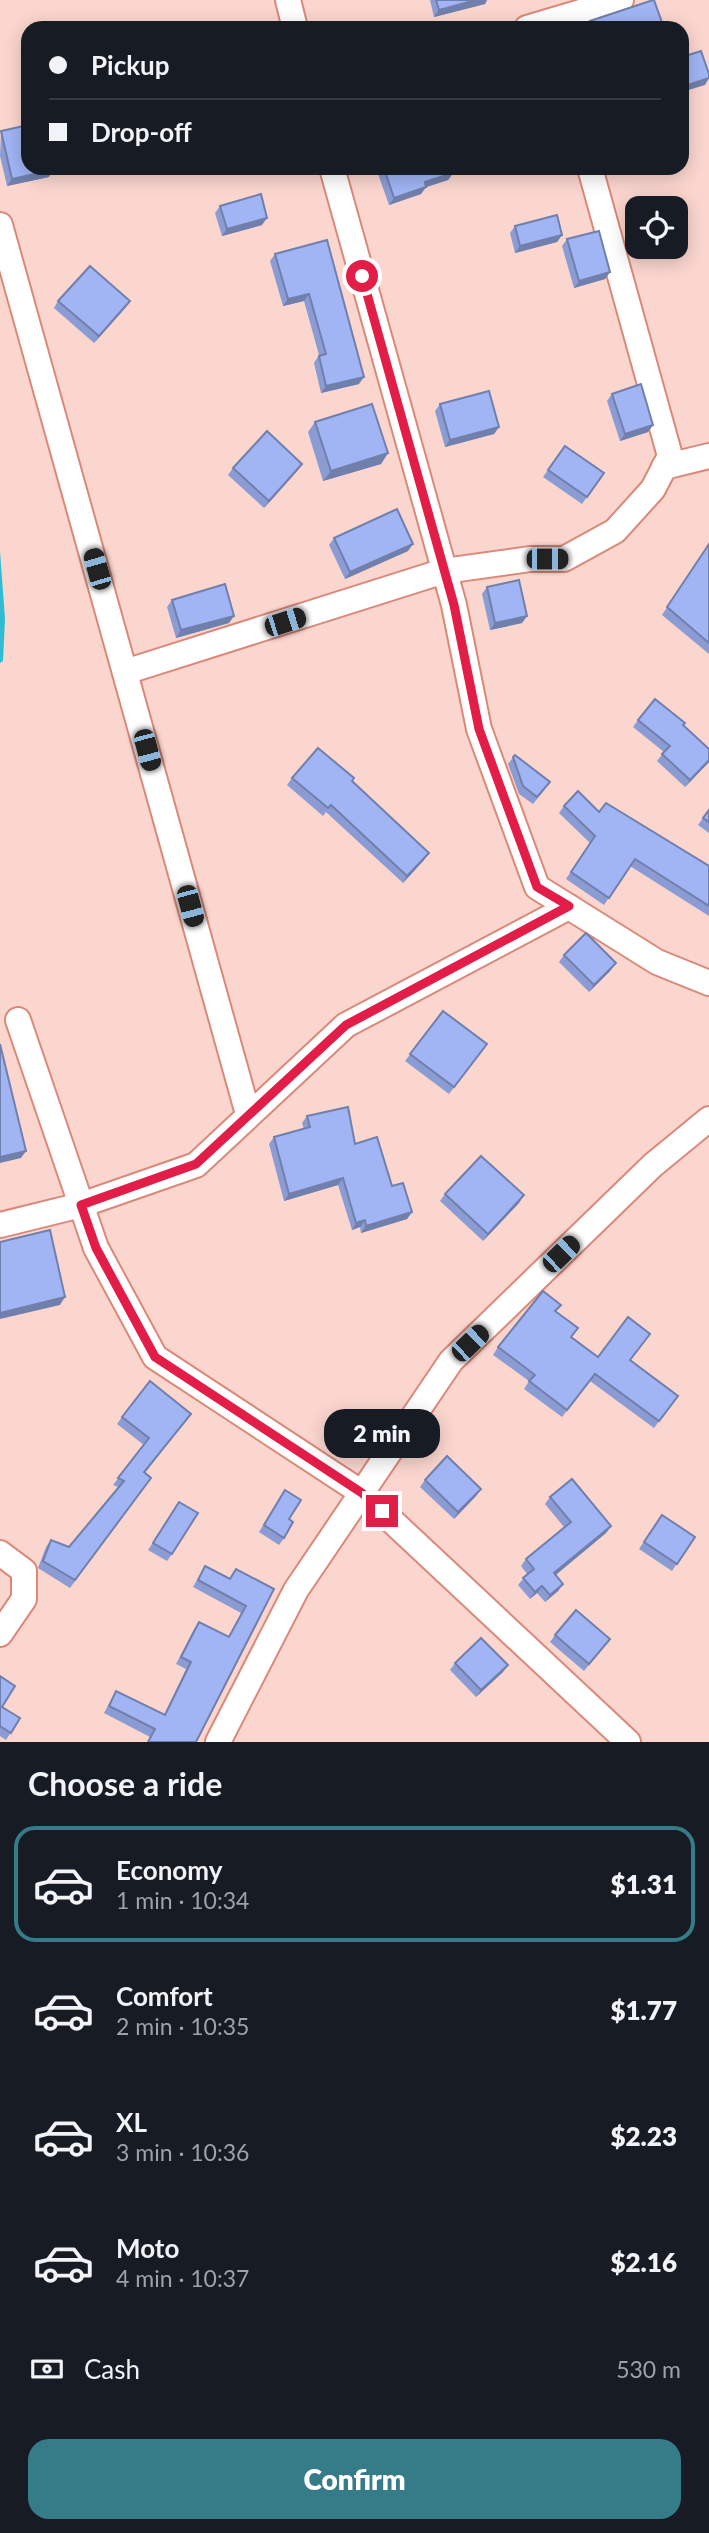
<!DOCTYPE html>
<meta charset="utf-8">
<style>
:root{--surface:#171b24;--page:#20242c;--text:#f1f3f6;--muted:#9ea1a6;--line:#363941;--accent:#367c88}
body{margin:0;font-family:Lato,sans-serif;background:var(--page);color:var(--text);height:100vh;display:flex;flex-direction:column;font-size:26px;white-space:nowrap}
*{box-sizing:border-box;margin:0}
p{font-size:23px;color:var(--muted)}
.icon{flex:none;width:38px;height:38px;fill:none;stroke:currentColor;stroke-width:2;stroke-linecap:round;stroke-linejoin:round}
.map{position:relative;height:1742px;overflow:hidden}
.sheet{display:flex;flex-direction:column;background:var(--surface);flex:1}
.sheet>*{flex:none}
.hud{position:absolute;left:21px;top:21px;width:668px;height:154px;border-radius:21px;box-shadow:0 4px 18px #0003;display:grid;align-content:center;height:154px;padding:0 28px;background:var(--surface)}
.fabs{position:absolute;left:625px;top:196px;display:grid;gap:14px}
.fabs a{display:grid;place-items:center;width:63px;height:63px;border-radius:14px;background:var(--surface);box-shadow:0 4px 18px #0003;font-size:35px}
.end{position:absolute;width:32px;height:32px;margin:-16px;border:9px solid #e11d48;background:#fff;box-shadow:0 0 0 4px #fff}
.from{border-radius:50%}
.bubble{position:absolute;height:49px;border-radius:21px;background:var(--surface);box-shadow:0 4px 18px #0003;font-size:23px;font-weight:800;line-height:49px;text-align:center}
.car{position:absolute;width:21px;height:42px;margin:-21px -10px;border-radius:9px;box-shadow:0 0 5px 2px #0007;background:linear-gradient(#222 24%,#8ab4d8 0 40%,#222 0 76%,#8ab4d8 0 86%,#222 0)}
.hud b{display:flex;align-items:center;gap:24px;height:66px;font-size:26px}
.hud b+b{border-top:2px solid var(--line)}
.hud i{width:18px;height:18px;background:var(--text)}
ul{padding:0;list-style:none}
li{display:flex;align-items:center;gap:21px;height:116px;margin:0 14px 10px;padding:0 14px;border:4px solid transparent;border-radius:21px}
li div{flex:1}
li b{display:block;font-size:26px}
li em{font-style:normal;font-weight:800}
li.on{border-color:var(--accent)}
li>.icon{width:63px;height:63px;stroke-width:1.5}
h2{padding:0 28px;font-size:32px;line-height:84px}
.pay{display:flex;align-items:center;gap:18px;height:77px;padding:0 28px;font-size:26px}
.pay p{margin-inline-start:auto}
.button{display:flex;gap:14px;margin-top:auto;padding:14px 28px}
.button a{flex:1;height:80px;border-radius:21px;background:var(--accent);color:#fff;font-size:28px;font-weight:800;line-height:80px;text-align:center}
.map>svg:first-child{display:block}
</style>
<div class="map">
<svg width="709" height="1742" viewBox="0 0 709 1742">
<rect width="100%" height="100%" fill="#fbd6cf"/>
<polygon fill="#30bdd3" points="0,551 5,619 3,661 0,663"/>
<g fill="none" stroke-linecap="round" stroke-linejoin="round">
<g stroke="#db8879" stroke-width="28">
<g id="minor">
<polyline points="288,0 295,28"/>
<polyline points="527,28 621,0"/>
<polyline points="332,168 454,605 479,729 537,887 657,962 709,983"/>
<polyline points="0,225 248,1114"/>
<polyline points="664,467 709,456"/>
<polyline points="125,672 444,571 530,559 564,559 615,531 653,489 670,456 590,168"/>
<polyline points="18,1020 96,1248 155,1357 362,1493 628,1742"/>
<polyline points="0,1225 81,1205 196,1165 346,1025 569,907"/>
<polyline points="0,1553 24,1571 24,1599 0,1634"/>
<polyline points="218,1742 296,1590 451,1361 653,1165 709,1119"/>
</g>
</g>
<use href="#minor" stroke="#fff" stroke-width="24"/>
</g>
<g fill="#8a9cd3">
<polygon points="430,0 487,0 485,4 434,17"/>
<polygon points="590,21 664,28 585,28"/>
<polygon points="1,131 49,177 7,186 0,156"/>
<polygon points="376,168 456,168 452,170 453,173 448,180 426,187 421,194 389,205"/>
<polygon points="220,206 262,225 222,236 215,213"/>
<polygon points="515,226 562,235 557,242 515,253 510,233"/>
<polygon points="567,239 610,272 605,279 574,288 562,246"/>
<polygon points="327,240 359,384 321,393 314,363 319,355 304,301 283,306 270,261 275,254"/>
<polygon points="58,301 125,308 94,343 54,308"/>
<polygon points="612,394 653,425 648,432 620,441 607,401"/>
<polygon points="440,404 499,427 494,434 445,447 435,411"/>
<polygon points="315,422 388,453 381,464 323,481 308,432"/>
<polygon points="565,446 604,473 582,504 543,477"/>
<polygon points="233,468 297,471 264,508 228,475"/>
<polygon points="334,538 408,551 345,579 329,545"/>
<polygon points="709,544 709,654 662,615"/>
<polygon points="487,587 527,616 522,623 490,630 482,594"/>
<polygon points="172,600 234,616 229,623 176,638 167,607"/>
<polygon points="638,720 683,725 709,749 709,762 685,787 657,761 664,752 633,727"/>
<polygon points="515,755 545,789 533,804 519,794 508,764"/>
<polygon points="292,778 352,781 424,860 403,883 326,812 323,816 287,785"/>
<polygon points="564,806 599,812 709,866 709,916 630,866 604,905 566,879 590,843 559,813"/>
<polygon points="709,810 709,833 698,825"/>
<polygon points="564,955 611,970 589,992 559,962"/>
<polygon points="443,1011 487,1044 449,1094 405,1061"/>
<polygon points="307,1116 355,1144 392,1186 412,1212 407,1219 361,1233 360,1227 352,1230 338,1185 284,1201 269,1144 274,1137 304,1129 302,1123"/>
<polygon points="445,1194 519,1203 483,1241 440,1201"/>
<polygon points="561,1305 556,1312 572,1337 598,1357 630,1360 678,1396 654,1428 590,1381 562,1417 524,1389 529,1381 493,1355 498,1347"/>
<polygon points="191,1414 145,1473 151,1478 70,1588 38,1568 46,1547 51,1540 69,1547 118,1487 113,1485 144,1445 117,1424 122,1417"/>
<polygon points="425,1480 481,1489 476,1496 454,1519 420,1487"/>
<polygon points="280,1497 289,1519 284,1538 279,1545 259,1532"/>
<polygon points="550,1497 611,1526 606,1533 556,1575 563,1584 558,1591 545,1602 537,1593 530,1599 518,1585 527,1574 521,1566 526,1559 564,1527 545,1504"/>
<polygon points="174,1509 172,1554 167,1561 148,1550"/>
<polygon points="662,1515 695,1537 672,1571 639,1549"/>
<polygon points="205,1566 230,1579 236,1569 274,1589 196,1742 147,1742 150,1737 104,1713 116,1691 164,1715 186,1669 176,1664 194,1629 199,1622 228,1637 241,1613 193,1587"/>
<polygon points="555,1635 610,1639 584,1671 550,1642"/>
<polygon points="455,1663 508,1665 503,1672 476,1697 450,1670"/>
<polygon points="0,1676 2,1707 20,1718 6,1740 0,1736"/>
</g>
<g fill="#717fac">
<polygon points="476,0 487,0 485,4 434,17 439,10"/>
<polygon points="709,78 705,85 682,92 682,87"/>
<polygon points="53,170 49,177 7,186 12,179"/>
<polygon points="453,173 448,180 420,189 425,182"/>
<polygon points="426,187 421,194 389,205 394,198"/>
<polygon points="267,218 262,225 222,236 227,229"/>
<polygon points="562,235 557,242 515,253 520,246"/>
<polygon points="610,272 605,279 574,288 579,281"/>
<polygon points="309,294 304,301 283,306 288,299"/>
<polygon points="130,301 125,308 94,343 99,336"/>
<polygon points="364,377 359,384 321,393 326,386"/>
<polygon points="653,425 648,432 620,441 625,434"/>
<polygon points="499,427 494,434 445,447 450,440"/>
<polygon points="388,453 381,464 323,481 331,471"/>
<polygon points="302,464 297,471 264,508 269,501"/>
<polygon points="413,544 408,551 345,579 350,572"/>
<polygon points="234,616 229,623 176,638 181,630"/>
<polygon points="527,616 522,623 490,630 495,623"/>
<polygon points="709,760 709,762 685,787 690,780"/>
<polygon points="429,853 424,860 403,883 407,876"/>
<polygon points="616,963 611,970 589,992 594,985"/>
<polygon points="26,1151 21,1158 0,1163 0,1157"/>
<polygon points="343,1178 338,1185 284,1201 289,1194"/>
<polygon points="524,1195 519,1203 483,1241 488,1234"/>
<polygon points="412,1212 407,1219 361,1233 366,1226"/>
<polygon points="365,1220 360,1227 352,1230 356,1223"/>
<polygon points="65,1297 60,1305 0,1319 0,1313"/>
<polygon points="481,1489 476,1496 454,1519 458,1512"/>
<polygon points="611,1526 606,1533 549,1580 554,1573"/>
<polygon points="563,1584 558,1591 545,1602 550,1595"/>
<polygon points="542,1586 537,1593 530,1599 535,1592"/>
<polygon points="508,1665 503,1672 476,1697 481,1690"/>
</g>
<g fill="#a1b5f5" stroke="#717fac" stroke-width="2">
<polygon points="436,0 476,0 439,10"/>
<polygon points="653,0 654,0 664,28 592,28 590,21"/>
<polygon points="701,51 709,74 709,78 682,87 682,57"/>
<polygon points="28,125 28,168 53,168 53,170 12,179 1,131"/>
<polygon points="384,168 452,168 453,173 425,182 426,187 394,198"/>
<polygon points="261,194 267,218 227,229 220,206"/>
<polygon points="557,215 562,235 520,246 515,226"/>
<polygon points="599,231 610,272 579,281 567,239"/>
<polygon points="327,240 364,377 326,386 319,356 326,354 309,294 288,299 275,254"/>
<polygon points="90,266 130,301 99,336 58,301"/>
<polygon points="641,384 653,425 625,434 612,394"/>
<polygon points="489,391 499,427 450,440 440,404"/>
<polygon points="372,404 388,453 331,471 315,422"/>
<polygon points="267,431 302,464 269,501 233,468"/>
<polygon points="565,446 604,473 587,497 548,470"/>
<polygon points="397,509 413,544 350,572 334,538"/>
<polygon points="709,544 709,643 667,607"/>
<polygon points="519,580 527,616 495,623 487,587"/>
<polygon points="225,584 234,616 181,630 172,600"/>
<polygon points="655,699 685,723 683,725 709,749 709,760 690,780 662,754 670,746 638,720"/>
<polygon points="318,748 354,778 352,781 429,853 407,876 331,805 328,808 292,778"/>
<polygon points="515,755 550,782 537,797 523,786 513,757"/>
<polygon points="578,791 599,812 606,803 709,866 709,906 635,859 609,898 571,872 595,836 564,806"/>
<polygon points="709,810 709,822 703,818"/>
<polygon points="586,933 616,963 594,985 564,955"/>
<polygon points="443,1011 487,1044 454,1087 410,1054"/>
<polygon points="0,1044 26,1151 0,1157"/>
<polygon points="348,1107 355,1144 377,1137 392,1186 403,1183 412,1212 366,1226 365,1220 356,1223 343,1178 289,1194 274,1137 310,1127 307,1116"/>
<polygon points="481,1156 524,1195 488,1234 445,1194"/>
<polygon points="50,1230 65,1297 0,1313 0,1242"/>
<polygon points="543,1291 561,1305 555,1311 578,1328 571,1337 598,1357 628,1317 650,1334 630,1360 678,1396 659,1421 595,1374 567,1410 529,1381 535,1375 498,1347"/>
<polygon points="150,1381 191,1414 144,1472 151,1478 75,1580 43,1561 51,1540 69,1547 124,1481 118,1478 149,1438 122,1417"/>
<polygon points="447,1456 481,1489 458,1512 425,1480"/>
<polygon points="572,1479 611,1526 554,1573 563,1584 550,1595 542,1586 535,1592 523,1578 534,1569 526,1559 571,1522 550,1497"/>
<polygon points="285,1490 301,1500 289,1519 293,1522 284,1538 264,1525"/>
<polygon points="179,1502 198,1513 172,1554 153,1543"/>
<polygon points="662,1515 695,1537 677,1564 644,1542"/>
<polygon points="205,1566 230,1579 236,1569 274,1589 196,1742 148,1742 155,1729 109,1706 116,1691 165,1715 191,1662 181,1657 199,1622 229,1637 246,1606 198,1580"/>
<polygon points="576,1610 610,1639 589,1664 555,1635"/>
<polygon points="481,1638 508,1665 481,1690 455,1663"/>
<polygon points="0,1676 15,1686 2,1707 20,1718 11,1733 0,1726"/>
</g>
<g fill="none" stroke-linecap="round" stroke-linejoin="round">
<polyline stroke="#e11d48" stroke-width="9" points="362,276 454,605 479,729 537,887 569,906 346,1025 196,1164 81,1205 96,1248 155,1357 362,1493 382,1511"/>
</g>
</svg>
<div class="fabs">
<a><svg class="icon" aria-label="locate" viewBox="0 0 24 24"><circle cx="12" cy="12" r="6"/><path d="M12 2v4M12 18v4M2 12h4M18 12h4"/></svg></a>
</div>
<i class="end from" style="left:362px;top:276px"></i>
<i class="end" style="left:382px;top:1511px"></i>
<div class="bubble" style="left:324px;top:1409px;width:116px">2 min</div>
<i class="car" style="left:547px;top:559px;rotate:90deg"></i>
<i class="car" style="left:97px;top:569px;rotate:344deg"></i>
<i class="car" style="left:285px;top:622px;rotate:72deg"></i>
<i class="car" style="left:147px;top:750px;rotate:165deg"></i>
<i class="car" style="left:190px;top:906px;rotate:165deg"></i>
<i class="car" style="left:561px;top:1254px;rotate:46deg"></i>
<i class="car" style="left:470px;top:1343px;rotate:46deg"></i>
<div class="hud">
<b><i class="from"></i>Pickup</b>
<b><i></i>Drop-off</b>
</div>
</div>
<section class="sheet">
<h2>Choose a ride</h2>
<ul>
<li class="on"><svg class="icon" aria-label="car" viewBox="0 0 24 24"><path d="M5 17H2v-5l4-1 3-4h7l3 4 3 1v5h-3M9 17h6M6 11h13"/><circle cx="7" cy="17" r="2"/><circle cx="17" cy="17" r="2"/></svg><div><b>Economy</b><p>1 min · 10:34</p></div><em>$1.31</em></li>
<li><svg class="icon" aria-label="car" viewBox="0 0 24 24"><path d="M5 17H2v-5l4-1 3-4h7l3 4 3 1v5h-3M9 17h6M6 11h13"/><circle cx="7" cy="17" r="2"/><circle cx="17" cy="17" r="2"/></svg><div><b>Comfort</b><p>2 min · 10:35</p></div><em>$1.77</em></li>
<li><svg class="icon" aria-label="car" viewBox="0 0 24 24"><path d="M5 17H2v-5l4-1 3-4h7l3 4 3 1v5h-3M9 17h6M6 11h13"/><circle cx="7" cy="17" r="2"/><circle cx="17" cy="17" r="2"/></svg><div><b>XL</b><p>3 min · 10:36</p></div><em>$2.23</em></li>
<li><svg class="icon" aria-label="car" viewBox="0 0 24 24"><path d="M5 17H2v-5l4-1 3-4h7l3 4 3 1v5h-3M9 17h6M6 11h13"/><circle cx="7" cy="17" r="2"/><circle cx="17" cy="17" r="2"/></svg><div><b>Moto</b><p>4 min · 10:37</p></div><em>$2.16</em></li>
</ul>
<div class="pay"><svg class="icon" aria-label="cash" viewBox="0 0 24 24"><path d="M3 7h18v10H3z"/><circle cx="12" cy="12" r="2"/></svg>Cash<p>530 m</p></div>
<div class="button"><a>Confirm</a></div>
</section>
